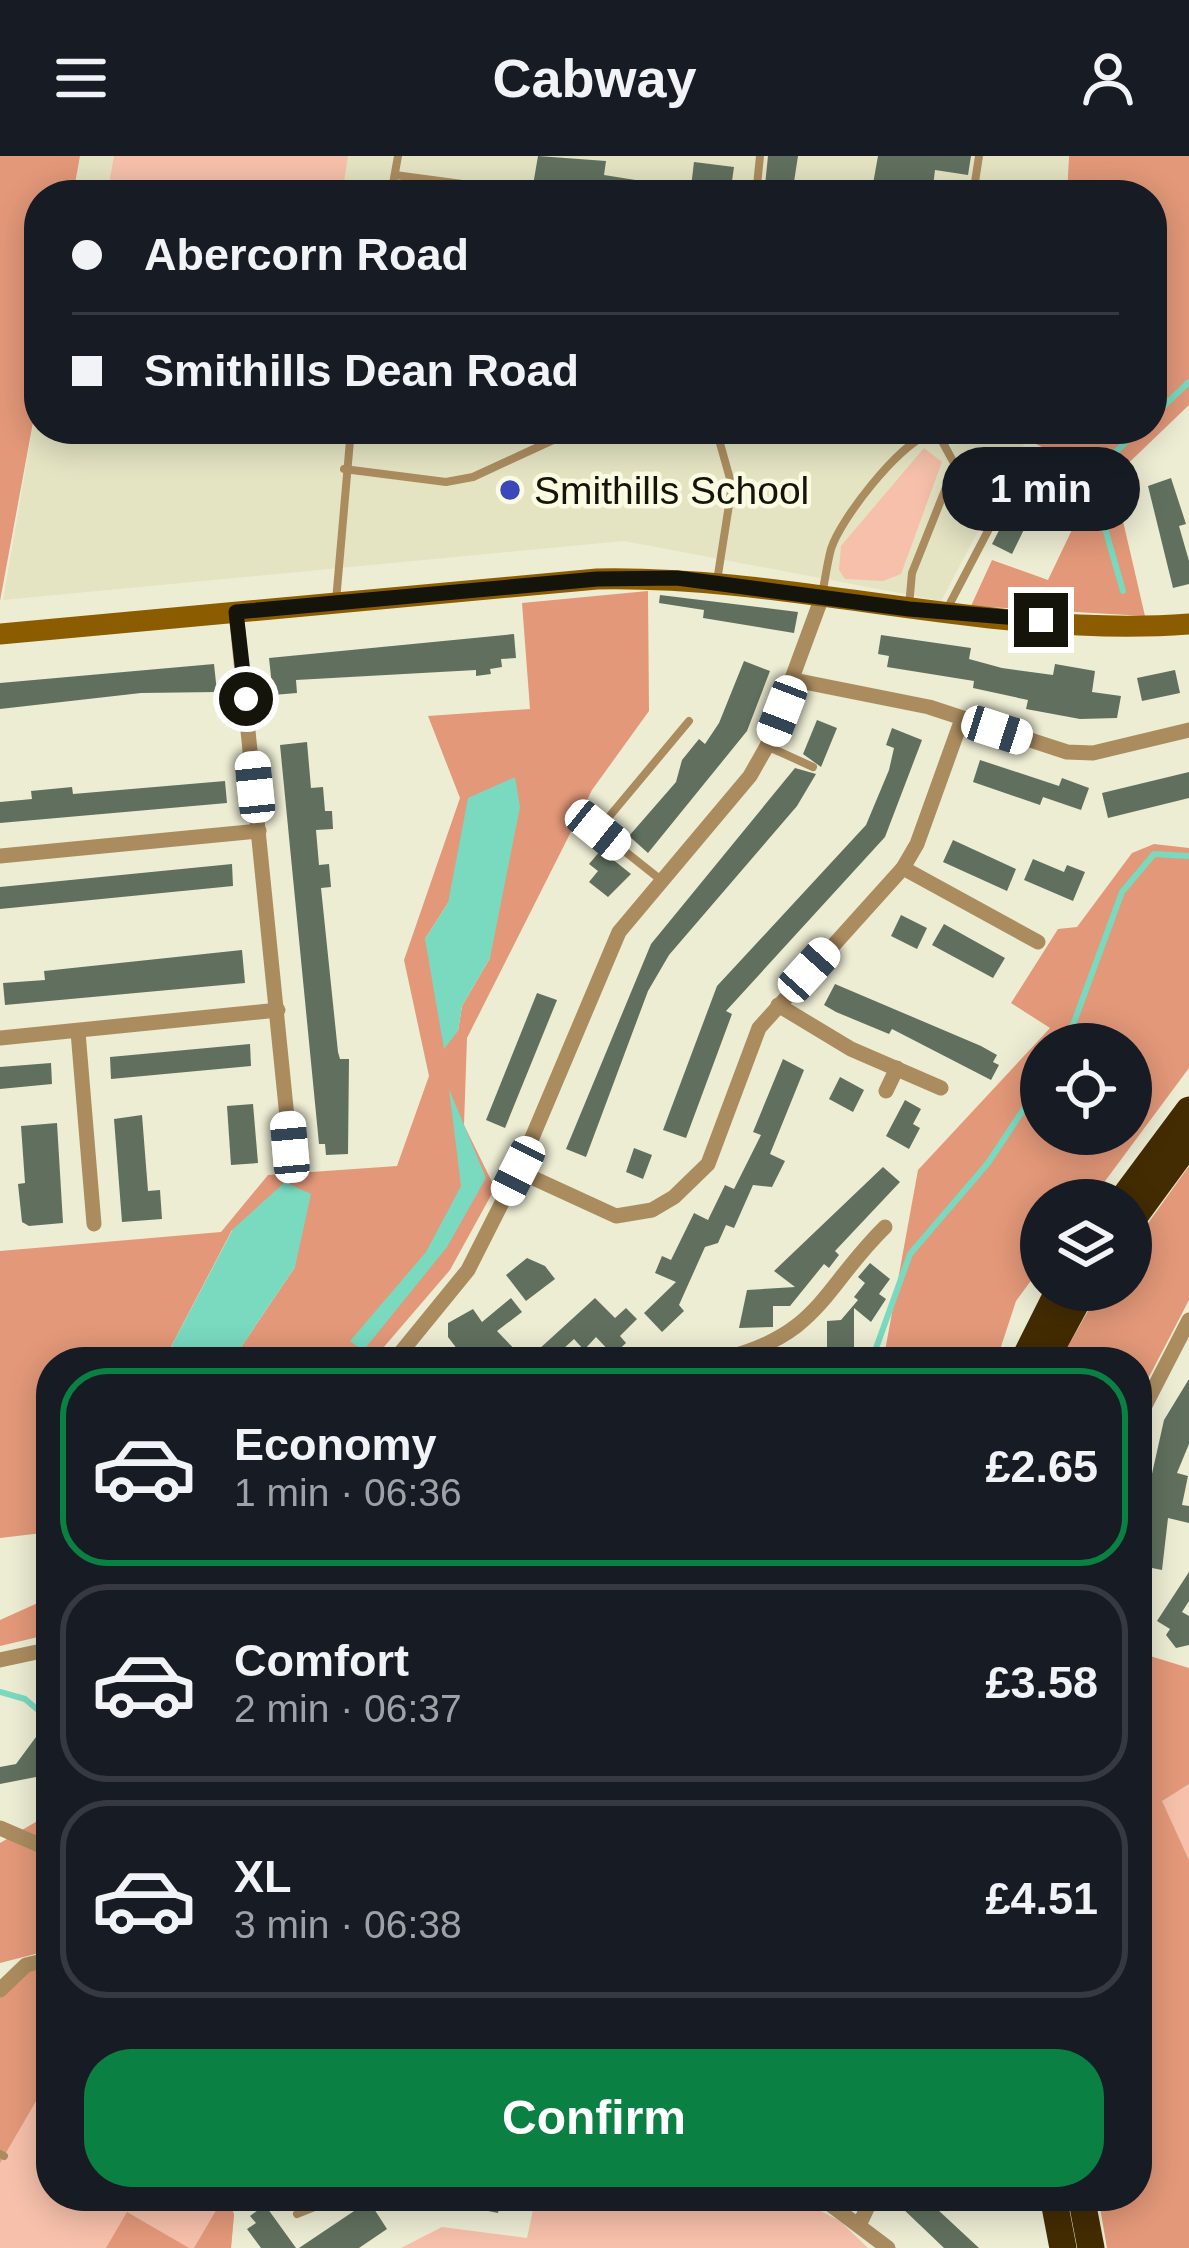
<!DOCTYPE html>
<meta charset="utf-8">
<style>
:root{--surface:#171b24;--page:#242831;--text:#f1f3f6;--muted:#9ea1a6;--line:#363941;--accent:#0b8043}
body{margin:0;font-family:Helvetica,sans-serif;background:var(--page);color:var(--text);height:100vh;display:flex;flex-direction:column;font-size:45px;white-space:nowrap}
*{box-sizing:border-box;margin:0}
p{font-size:39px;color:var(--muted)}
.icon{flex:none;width:66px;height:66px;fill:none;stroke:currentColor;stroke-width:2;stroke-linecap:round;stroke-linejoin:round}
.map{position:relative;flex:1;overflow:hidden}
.sheet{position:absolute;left:36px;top:1191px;width:1116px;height:864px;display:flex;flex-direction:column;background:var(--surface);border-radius:48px;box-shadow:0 6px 30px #0003}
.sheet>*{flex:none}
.hud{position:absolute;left:24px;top:24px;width:1143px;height:264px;border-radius:48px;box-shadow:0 6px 30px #0003;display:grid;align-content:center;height:264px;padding:0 48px;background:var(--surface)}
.tools{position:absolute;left:1020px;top:867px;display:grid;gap:24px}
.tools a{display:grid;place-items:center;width:132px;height:132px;border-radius:50%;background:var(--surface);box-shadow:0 6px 30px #0003;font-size:60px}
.end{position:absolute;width:54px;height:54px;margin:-27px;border:15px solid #14140b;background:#fff;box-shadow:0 0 0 6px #fff}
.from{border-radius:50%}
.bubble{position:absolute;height:84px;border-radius:42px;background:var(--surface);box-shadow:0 6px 30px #0003;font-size:39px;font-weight:800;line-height:84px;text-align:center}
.car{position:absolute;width:36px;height:72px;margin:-36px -18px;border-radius:15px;box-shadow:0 0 9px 3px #0007;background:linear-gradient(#fff 24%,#345 0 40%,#fff 0 76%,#345 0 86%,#fff 0)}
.hud b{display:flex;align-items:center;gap:42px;height:114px;font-size:45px}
.hud b+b{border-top:3px solid var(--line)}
.hud i{width:30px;height:30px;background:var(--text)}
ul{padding:21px 0 0;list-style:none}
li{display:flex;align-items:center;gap:36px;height:198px;margin:0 24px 18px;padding:0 24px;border:6px solid var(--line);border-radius:48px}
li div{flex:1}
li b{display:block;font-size:45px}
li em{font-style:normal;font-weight:800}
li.on{border-color:var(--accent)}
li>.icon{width:108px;height:108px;stroke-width:1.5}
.button{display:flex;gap:24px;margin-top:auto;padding:24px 48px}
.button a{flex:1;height:138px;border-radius:48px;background:var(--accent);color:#fff;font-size:48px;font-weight:800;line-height:138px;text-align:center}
header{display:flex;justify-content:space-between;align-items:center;height:156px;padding:0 48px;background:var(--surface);font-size:54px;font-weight:800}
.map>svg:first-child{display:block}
</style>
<header><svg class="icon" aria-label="menu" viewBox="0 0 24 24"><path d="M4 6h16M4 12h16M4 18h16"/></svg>Cabway<svg class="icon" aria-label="person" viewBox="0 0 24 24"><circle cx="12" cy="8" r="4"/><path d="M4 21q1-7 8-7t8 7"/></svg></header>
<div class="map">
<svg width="1189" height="2092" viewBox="0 0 1189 2092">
<rect width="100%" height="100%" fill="#ededd4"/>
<g fill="#e4e4c3">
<polygon points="80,0 1069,0 1067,39 73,39"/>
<polygon points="39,234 39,273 1032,273 941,445 624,385 3,444"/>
</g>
<g fill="#f6c0aa">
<polygon points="114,0 348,0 342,39 107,39"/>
<polygon points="222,273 313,273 311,287"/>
<polygon points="924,292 942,306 901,418 883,425 845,423 839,414 841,390"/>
<polygon points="1189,1628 1189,1704 1161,1644"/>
<polygon points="51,1809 51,2040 229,2040 234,2059 231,2092 0,2092 0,1843"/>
<polygon points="536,2040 792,2040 840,2065 868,2092 401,2092 442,2071 527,2082"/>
</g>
<g fill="#e39879" fill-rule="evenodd">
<polygon points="0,0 80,0 73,39 39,39 39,234 0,445"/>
<polygon points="1069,0 1189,0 1189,249 1113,322 1145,460 971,450 992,404 1048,424 1090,336 1084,312 1026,283 1032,273 1152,273 1152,39 1067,39"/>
<path d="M 648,435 L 649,555 L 592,634 L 467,882 L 464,969 L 495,1032 L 450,1114 L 371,1206 L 231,1206 L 295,1111 L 232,1074 L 163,1206 L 51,1206 L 51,1376 L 0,1382 L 0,1095 L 221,1076 L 268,1019 L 397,1010 L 429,920 L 404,804 L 460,642 L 428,560 L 530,553 L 522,447 ZM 448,747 L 490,802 L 462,850 L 458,875 L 425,783 Z"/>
<path d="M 1154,688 L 1189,692 L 1189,912 L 1091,1044 L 1041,1044 L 1041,1111 L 1016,1145 L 996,1206 L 883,1206 L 918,1014 L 1050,872 L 1011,847 L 1058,773 L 1077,771 L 1132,697 ZM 1041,888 L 1131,888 L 1131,978 L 1041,978 Z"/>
<polygon points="1189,1010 1189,1144 1137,1244 1137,1206 1059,1206 1100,1134 1131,1134 1131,1091"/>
<polygon points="51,1441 51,1478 0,1490 0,1464"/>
<polygon points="1137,1496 1189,1512 1189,1628 1162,1645 1189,1704 1189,2092 1107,2092 1098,2040 1137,2040"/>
<polygon points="51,1657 51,1794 0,1807 0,1687"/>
<polygon points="26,1809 51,1809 51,1947 39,1940 0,2007 0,1834"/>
<polygon points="212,2040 229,2040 234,2059 231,2092 194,2092 221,2046"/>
<polygon points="127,2056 189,2092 106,2092"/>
</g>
<g fill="#79dabf">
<polygon points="515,621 520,651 490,802 462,850 458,875 444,893 425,783 448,747 468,642"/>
<polygon points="449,933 486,1022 447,1091 363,1195 350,1185 426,1096 461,1030"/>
<polygon points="285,1026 311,1038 295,1111 231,1206 163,1206 233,1073"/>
</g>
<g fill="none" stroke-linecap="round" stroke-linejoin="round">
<g stroke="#79dabf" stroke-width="6">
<polyline points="1152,261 1189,226"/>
<polyline points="1123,435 1090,320 1140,273"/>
<polyline points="1066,888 1122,736 1154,698 1189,700"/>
<polyline points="871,1206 910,1098 988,1007 1041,927"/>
<polyline points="0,1536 25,1543 51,1565"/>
</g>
</g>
<g fill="#61705e">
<polygon points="538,0 606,5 604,19 648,26 646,39 532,35"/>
<polygon points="768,0 798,0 792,39 764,39"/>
<polygon points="878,0 971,0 968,19 935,14 932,39 871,39"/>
<polygon points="694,6 734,11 730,39 690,39"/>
<polygon points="1039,297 1056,306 1053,312 1060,326 1054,339 1038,345 1012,398 992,388"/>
<polygon points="1171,322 1186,368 1179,370 1189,405 1189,428 1173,432 1148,330"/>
<polygon points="660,439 798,456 794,477 703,462 704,454 659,447"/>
<polygon points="514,478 516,502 501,503 502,511 490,513 491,518 476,520 476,514 296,524 297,537 273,539 269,502"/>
<polygon points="881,479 971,492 969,503 1002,512 1053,519 1055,508 1095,515 1092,536 1121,540 1117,562 1080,563 1026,553 1028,544 973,532 974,525 887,511 889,500 878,498"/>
<polygon points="744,505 770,515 747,575 648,697 629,680 676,626 682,604 699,583 705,588 719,567"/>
<polygon points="214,508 217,536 141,537 0,553 0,527"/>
<polygon points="1175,514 1180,537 1142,545 1137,522"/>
<polygon points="817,564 837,572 821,611 803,598"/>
<polygon points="892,572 922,584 885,681 726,855 732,858 686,982 663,974 717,830 866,669 889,614 894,592 886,589"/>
<polygon points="307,586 311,632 323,631 325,655 332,655 333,673 316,674 319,709 329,708 331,731 321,732 338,896 340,903 349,903 348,998 326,999 325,988 319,988 280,589"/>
<polygon points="980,604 1059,630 1062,622 1089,632 1081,654 1043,641 1040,649 973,626"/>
<polygon points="795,612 816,618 797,650 669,799 648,835 586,1001 566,993 651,788"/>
<polygon points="1189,616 1189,642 1108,662 1102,637"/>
<polygon points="225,625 227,647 0,667 0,646 32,643 31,635 72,631 73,638"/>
<polygon points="953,684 1016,713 1007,735 943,706"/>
<polygon points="601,694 631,718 608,741 589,726 598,715 589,708"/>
<polygon points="1033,703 1064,716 1067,709 1085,716 1073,745 1024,724"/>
<polygon points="232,708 233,730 0,753 0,731"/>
<polygon points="901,759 927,772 917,793 891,780"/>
<polygon points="944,768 1005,802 993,822 932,789"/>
<polygon points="242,794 245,827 5,849 3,827 45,824 44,815"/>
<polygon points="835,828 981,890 997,899 993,906 999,909 991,924 892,873 889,878 836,856 824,849"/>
<polygon points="537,837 557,844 505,972 486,964"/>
<polygon points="250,888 251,910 111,923 110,901"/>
<polygon points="783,903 804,914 770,998 785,1005 772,1031 753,1029 734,1072 726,1069 718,1087 705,1091 679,1149 684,1155 662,1176 644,1157 676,1126 655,1117 662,1100 671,1104 694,1057 708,1064 725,1029 734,1033 761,979 753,976"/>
<polygon points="51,907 52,928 0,933 0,911"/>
<polygon points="840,921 864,934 853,956 829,943"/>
<polygon points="905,944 921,953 913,968 920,972 909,993 886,980"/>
<polygon points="253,948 258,1007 231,1009 227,950"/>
<polygon points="142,959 148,1035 160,1034 162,1063 122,1066 114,963"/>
<polygon points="57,967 63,1067 29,1070 22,1066 18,1028 25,1027 21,970"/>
<polygon points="634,992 652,999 643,1023 626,1016"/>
<polygon points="883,1011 900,1026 835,1095 839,1099 829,1112 824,1108 790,1150 773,1150 773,1171 739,1172 747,1134 795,1131 774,1115"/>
<polygon points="527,1102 545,1110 555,1123 526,1145 506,1119"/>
<polygon points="870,1107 890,1123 879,1138 886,1143 871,1166 854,1152 854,1206 827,1206 827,1165 841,1164 858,1144 854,1141 865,1127 858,1121"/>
<polygon points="511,1142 522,1156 497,1175 526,1205 595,1142 615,1162 626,1152 637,1163 620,1180 626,1187 613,1199 596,1181 584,1194 574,1183 549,1206 467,1206 448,1181 448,1167 473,1153 482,1166"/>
<polygon points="1189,1223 1189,1288 1177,1317 1188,1320 1182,1349 1189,1350 1189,1367 1168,1362 1162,1414 1137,1409 1137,1357 1143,1358 1164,1264"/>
<polygon points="1189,1416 1189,1445 1182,1456 1189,1460 1189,1489 1176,1492 1166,1479 1170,1473 1157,1465"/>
<polygon points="36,1581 51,1592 51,1601 36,1621 0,1628 0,1611 16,1608"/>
<polygon points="450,2040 502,2040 498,2057 449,2047"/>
<polygon points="908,2040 923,2040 979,2092 944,2092 899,2049"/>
<polygon points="369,2045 387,2073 359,2092 299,2092"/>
<polygon points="265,2049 296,2092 261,2092 247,2073 256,2067 250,2060"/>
</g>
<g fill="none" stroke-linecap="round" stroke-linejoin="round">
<g stroke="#ab8c5f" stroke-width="8">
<polyline points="395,19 492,32"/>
<polyline points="391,39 398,0"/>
<polyline points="756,39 760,0"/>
<polyline points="973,39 979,0"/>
<polyline points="716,273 732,330 717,425"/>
<polyline points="344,313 446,326 473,321 553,284"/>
<path d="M 822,439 C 825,424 827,408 831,393 C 841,362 898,290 927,279 L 942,285 L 955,309 L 912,417 L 909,450"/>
<polyline points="336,445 351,273"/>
<polyline points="946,455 1023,308"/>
<polyline points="769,591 813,611"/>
<polyline points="661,724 598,674 689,565"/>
<polyline points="0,1998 4,2000"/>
<polyline points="297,2058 342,2040"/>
</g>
<g stroke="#ab8c5f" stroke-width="15">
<polyline points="236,456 290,991"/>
<polyline points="794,524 929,551 1067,596 1093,597 1189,574"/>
<polyline points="0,700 259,675"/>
<polyline points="903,712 1038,786"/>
<polyline points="778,849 851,893 941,932"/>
<polyline points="78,876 94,1068"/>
<polyline points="0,882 278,854"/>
<polyline points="886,935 897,912"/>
<polyline points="518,1015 616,1060 652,1054 674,1041 708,1008 759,872 903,712 917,688 962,563"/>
<polyline points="393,1206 468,1114 518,1015 619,776 750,620 767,590 822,441"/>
<path d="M 638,1206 C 664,1197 695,1210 722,1203 C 820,1179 822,1133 885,1071"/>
<polyline points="1137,1265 1189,1164"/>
<polyline points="0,1504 51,1493"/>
<polyline points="0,1672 51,1694"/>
<polyline points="0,1834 26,1809 51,1803"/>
<polyline points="819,2040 888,2092"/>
<polyline points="860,2067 873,2040"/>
</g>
<path stroke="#8b5d00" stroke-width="21" d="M 0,478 L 597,423 C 794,419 991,483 1189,468"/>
<g stroke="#442c02" stroke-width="27">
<polyline points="1122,1044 1189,954"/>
<polyline points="1131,1065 1189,986"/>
<polyline points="1023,1206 1059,1134"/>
<polyline points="1044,1206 1083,1134"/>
<polyline points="1053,2040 1063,2092"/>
<polyline points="1081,2040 1091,2092"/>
</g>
</g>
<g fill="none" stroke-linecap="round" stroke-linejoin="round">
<polyline stroke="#14140b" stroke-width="15" points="246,543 236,456 597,423 677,422 909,453 1041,464"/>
</g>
<circle fill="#3a48bb" stroke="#fafbe1" stroke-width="4.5" cx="510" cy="334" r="12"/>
<g text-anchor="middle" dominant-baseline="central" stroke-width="9" stroke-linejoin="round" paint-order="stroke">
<g font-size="39" fill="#14140b" stroke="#fafbe1" text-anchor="start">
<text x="534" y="334">Smithills School</text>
</g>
</g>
</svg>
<div class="tools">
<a><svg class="icon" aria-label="locate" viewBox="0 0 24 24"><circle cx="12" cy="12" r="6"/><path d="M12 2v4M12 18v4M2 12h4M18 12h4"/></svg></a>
<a><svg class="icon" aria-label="layers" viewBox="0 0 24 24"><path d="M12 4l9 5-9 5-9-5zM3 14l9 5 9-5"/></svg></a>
</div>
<i class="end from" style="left:246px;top:543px"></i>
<i class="end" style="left:1041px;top:464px"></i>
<div class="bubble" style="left:942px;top:291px;width:198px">1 min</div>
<i class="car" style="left:782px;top:555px;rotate:201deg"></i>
<i class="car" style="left:997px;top:574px;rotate:108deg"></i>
<i class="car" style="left:255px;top:631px;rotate:354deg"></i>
<i class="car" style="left:598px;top:674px;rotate:129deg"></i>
<i class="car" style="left:809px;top:814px;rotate:42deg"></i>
<i class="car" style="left:290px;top:991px;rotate:355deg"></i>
<i class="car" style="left:518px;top:1015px;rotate:207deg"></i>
<div class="hud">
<b><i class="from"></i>Abercorn Road</b>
<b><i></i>Smithills Dean Road</b>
</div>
<section class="sheet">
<ul>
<li class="on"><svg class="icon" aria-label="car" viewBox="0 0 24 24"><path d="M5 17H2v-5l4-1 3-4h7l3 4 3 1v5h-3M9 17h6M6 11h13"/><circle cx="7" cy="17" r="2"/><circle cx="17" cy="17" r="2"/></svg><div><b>Economy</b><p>1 min · 06:36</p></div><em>£2.65</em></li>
<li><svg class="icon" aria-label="car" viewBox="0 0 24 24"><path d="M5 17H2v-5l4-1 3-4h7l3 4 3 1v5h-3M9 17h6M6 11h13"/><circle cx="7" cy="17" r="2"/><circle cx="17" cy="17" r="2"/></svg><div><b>Comfort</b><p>2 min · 06:37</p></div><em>£3.58</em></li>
<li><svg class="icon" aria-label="car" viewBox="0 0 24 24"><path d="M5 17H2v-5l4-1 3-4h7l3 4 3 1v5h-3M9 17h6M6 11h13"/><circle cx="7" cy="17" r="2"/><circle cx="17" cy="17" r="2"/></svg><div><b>XL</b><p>3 min · 06:38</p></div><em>£4.51</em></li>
</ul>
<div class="button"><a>Confirm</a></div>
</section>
</div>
